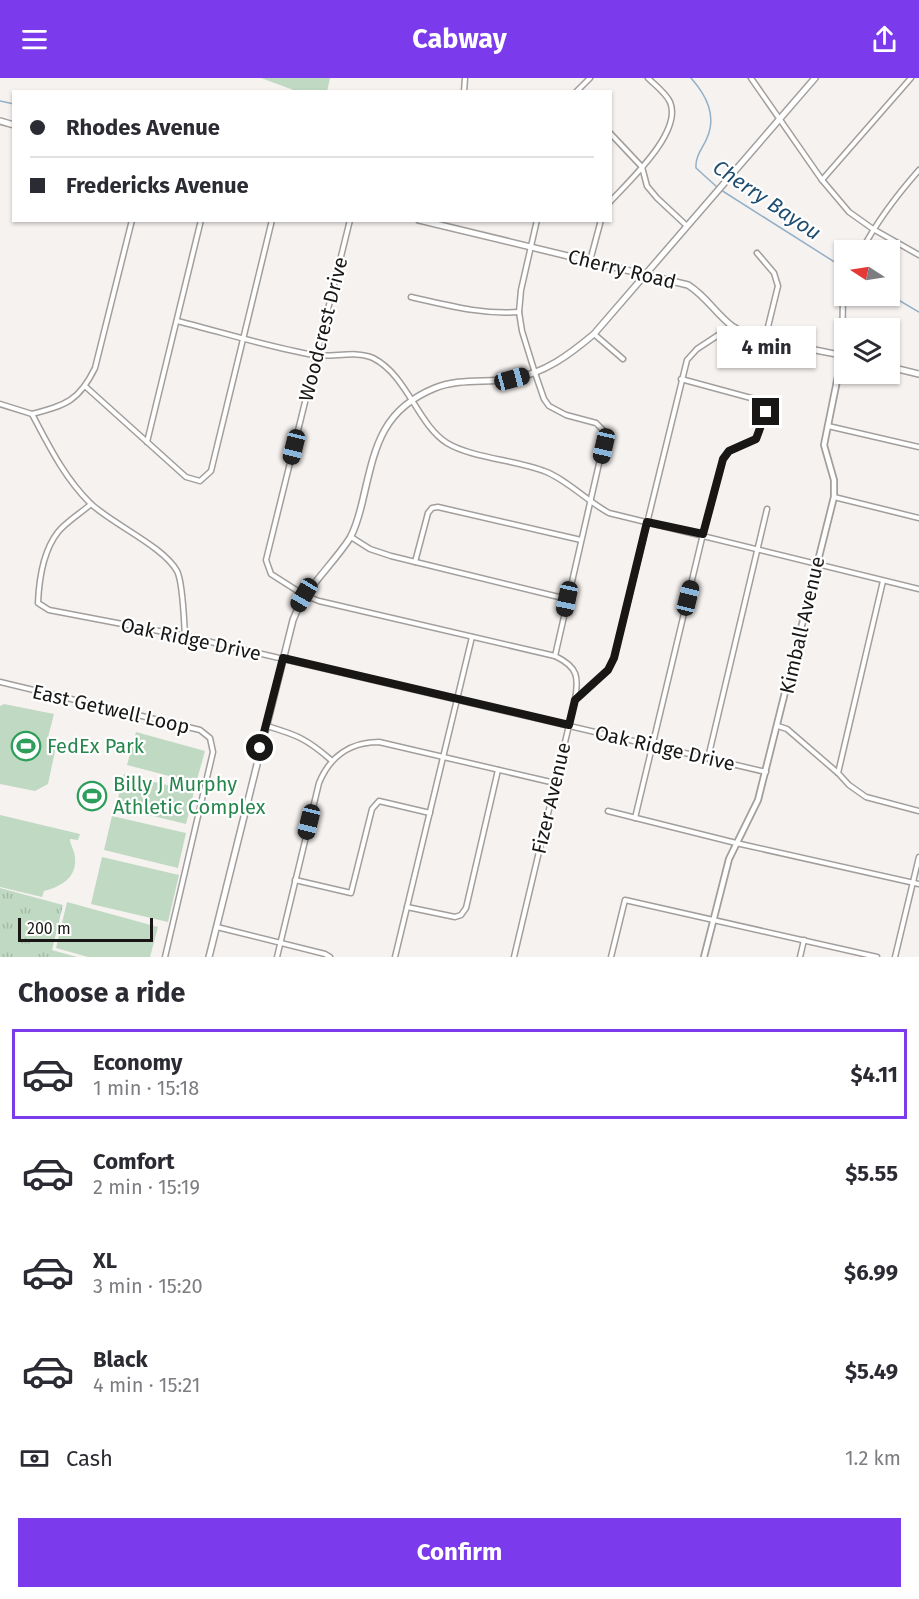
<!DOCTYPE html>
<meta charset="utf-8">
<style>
:root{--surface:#fff;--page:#f7f7f7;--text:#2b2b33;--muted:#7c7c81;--line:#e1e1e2;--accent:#7c3aed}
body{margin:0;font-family:"Fira Sans",sans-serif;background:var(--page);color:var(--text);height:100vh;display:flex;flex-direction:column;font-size:22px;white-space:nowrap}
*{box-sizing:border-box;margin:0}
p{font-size:20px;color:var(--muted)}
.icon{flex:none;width:33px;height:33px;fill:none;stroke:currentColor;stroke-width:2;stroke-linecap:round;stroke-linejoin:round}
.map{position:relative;height:879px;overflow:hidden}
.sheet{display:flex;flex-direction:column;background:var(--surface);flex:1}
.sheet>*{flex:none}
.banner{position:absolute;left:12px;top:12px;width:600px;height:132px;border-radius:0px;box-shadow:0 2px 4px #0004;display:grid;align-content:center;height:132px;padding:0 18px;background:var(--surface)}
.needle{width:39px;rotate:282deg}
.buttons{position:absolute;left:834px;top:162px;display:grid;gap:12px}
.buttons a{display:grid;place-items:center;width:66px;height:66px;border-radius:0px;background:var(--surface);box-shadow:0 2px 4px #0004;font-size:30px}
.scale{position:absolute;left:18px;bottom:15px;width:135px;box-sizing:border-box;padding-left:6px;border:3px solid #181716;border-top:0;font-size:16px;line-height:21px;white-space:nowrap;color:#181716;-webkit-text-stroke:4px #fff;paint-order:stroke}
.end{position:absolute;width:27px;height:27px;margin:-14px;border:8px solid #181716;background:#fff;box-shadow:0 0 0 3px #fff}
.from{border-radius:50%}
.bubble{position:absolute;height:42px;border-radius:0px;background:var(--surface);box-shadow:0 2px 4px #0004;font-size:20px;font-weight:700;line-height:42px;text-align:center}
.car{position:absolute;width:18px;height:36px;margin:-18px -9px;border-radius:8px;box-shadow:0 0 4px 2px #0007;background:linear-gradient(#222 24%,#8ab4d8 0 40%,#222 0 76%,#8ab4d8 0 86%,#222 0)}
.banner b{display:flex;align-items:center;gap:21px;height:57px;font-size:22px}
.banner b+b{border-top:2px solid var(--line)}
.banner i{width:15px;height:15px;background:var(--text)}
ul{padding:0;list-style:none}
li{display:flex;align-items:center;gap:18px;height:90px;margin:0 12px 9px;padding:0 6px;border:3px solid transparent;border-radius:0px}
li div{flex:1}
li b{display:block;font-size:22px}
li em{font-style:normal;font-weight:700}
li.current{border-color:var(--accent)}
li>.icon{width:54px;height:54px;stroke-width:1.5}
h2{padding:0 18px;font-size:27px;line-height:72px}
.pay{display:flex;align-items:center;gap:15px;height:66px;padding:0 18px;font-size:22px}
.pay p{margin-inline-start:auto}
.button{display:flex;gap:12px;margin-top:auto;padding:12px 18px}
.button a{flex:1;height:69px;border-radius:0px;background:var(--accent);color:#fff;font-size:24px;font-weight:700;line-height:69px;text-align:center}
header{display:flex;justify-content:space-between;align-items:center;height:78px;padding:0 18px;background:var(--accent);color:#fff;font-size:27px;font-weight:700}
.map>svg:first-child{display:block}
</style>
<header><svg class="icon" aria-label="menu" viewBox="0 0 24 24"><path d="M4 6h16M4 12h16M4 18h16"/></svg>Cabway<svg class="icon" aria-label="share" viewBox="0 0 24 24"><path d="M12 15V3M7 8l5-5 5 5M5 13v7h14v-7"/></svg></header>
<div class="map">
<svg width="919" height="879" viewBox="0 0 919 879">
<defs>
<pattern id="grass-tufts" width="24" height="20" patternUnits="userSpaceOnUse" patternTransform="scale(1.5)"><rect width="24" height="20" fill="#c0d9c2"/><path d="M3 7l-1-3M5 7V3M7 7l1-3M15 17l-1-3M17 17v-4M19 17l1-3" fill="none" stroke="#a4baa6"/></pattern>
</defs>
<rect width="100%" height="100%" fill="#f6f2f0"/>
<polygon fill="url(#grass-tufts)" points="0,810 63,827 52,872 77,879 0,879"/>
<g fill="#c0d9c2">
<polygon points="261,0 330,0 327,14 296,13"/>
<polygon points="4,626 54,636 47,663 55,673 48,706 35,713 0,706 0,628"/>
<polygon points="136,654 205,673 196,705 127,687"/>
<polygon points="124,696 194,714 186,746 116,729"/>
<path d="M 0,737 L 80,756 L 78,762 L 70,761 C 70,767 75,773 75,780 C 77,800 60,809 44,813 L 42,819 L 0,809 Z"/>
<polygon points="112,738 186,755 178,790 104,772"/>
<polygon points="102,779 179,797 168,844 91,826"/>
<polygon points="67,824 158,849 150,879 88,879 56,870"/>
</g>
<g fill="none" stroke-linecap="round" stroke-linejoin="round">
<g stroke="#93b0c7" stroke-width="1.5">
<path d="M 691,0 C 706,17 717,37 707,60 C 703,70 695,78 696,90 L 717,109"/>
<polyline points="0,23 14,26"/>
<polyline points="721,112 844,190"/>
<polyline points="890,217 919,234"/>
</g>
<g stroke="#a29e9c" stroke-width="7">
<g id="minor">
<polyline points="751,0 822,102 849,134 873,151 919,177"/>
<polyline points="464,14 465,0"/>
<polyline points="576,14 590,0"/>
<polyline points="610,55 642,89 647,108 657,120 687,148"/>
<polyline points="822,102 911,0"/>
<path d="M 610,124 C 629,103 683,54 670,24 C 666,15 655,7 648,0"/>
<path d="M 350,142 L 266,482 L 271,496 L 304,517 L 319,523 L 555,578 C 578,589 579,599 575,622"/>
<polyline points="537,142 521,212 519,234 522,253 535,295 544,321 549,328 566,337 596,345 606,355 555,578"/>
<path d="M 862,172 C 877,143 897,117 919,92"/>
<polyline points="757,175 774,195 778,208 765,261"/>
<polyline points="590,183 601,142"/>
<path d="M 411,219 C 447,227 482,237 519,234"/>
<path d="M 177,243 C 222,254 268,269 314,277 C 333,280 355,272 373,280 C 407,297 418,347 447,365 C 472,380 516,382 544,393 C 566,401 587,423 609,435 L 919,511"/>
<polyline points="594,256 623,281"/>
<polyline points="842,278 843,218 844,208"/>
<polyline points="86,309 186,399 200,403 211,393 272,142"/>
<path d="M 0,326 L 32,336 C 49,368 64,399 90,425 C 112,446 163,468 177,493 C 183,504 184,543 185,558"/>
<path d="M 32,336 C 66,327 79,323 95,290 L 132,142"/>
<polyline points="828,348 919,369"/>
<polyline points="147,364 201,142"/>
<polyline points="834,419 919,440"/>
<path d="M 91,426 C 81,435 67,443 58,454 C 43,473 39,501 38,525 L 49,532 L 185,558 L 766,694"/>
<polyline points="351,459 370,471 391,478 567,521"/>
<polyline points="415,484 428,435 432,430 438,429 581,462"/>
<polyline points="0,604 200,652 210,660 213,674 165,879"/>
<path d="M 267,648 C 297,657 307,661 331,682"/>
<polyline points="778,648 787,651 838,695 849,707 866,719 919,733"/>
<polyline points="708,680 767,431"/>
<polyline points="838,695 883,503"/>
<polyline points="608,733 736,765 919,806"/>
<polyline points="635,740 703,456 723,381 729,373 756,361 767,334 762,323 681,301"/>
<polyline points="295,802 351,815 372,731 379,723 430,735"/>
<polyline points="407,829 455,839 461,837 466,830 498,692"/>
<polyline points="217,849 325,876 330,879"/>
<path d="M 277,879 L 319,705 C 330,678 351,664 379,664 L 555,705"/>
<polyline points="395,879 472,559"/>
<polyline points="514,879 575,622 608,592 614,580 687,282 697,271 732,248"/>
<polyline points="611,879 625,822 877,879"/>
<polyline points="800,879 804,862"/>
<polyline points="895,879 919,779"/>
</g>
</g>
<g stroke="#a29e9c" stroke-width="8">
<polyline id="tertiary" points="704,879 729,781 758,722 834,419 834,402 824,367 842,278"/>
</g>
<g stroke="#a29e9c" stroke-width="8">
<g id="secondary">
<polyline points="0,43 14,47"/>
<path d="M 419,142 L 688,207 C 706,218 716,236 732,248 C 754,263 816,271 844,278"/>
<polyline points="890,289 919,296"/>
<path d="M 209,879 L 293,542 C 305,510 331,489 350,460 C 356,449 360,434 363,421 C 375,370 381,332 435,310 C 460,300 486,305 512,301 C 545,295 569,277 594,256 L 815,0"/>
</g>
</g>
<use href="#minor" stroke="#fff" stroke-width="4"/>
<use href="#tertiary" stroke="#fff" stroke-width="4.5"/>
<use href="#secondary" stroke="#fff" stroke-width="5"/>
</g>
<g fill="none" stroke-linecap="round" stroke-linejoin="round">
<polyline stroke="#181716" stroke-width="8" points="260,670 283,580 569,647 575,622 608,592 614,580 647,444 703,456 723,381 729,373 756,361 766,334"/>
</g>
<defs>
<g id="stadium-ring" transform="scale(1.5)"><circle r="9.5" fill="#fff" stroke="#2e9e5b" stroke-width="1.5"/><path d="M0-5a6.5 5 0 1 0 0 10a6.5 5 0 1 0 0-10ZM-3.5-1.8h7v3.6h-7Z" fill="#2e9e5b"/></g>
</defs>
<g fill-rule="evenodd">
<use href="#stadium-ring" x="26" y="668"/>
<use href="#stadium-ring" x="92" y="718"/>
</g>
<g text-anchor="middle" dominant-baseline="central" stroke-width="4.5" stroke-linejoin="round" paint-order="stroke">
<g font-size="20" fill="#181716" stroke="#fff">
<text transform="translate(622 191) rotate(14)">Cherry Road</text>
<text transform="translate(323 251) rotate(-76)">Woodcrest Drive</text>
<text transform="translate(802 547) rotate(-77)">Kimball Avenue</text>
<text transform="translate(191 561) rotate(12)">Oak Ridge Drive</text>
<text transform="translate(111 631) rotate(13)">East Getwell Loop</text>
<text transform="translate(665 670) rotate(13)">Oak Ridge Drive</text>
<text transform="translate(551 720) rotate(-77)">Fizer Avenue</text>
</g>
<g font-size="20" fill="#27864d" stroke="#fff" text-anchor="start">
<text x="47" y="668">FedEx Park</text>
<text x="113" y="706">Billy J Murphy<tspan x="113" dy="23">Athletic Complex</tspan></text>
</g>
<g font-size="21" font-style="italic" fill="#1e4d6f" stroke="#fff">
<text transform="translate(767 122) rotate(34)">Cherry Bayou</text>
</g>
</g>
</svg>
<div class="buttons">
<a><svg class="needle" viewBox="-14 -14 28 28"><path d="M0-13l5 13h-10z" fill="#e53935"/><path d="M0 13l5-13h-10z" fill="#7c7c81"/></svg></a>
<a><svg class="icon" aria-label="layers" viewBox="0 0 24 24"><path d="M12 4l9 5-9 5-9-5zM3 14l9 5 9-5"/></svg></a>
</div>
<div class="scale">200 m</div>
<i class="end from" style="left:260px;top:670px"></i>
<i class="end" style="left:766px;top:334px"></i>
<div class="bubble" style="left:717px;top:248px;width:99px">4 min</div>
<i class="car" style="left:512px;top:301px;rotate:75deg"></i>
<i class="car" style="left:604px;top:368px;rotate:193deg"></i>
<i class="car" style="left:294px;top:369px;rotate:194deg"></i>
<i class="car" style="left:304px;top:517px;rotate:210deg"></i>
<i class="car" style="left:688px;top:520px;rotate:14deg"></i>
<i class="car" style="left:567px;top:521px;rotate:192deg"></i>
<i class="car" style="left:309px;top:744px;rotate:194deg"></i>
<div class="banner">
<b><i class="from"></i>Rhodes Avenue</b>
<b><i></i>Fredericks Avenue</b>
</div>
</div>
<section class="sheet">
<h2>Choose a ride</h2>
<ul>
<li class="current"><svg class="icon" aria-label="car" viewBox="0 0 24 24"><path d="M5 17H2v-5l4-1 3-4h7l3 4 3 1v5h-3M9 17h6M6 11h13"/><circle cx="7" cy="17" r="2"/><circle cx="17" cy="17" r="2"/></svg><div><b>Economy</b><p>1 min · 15:18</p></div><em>$4.11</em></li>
<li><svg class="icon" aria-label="car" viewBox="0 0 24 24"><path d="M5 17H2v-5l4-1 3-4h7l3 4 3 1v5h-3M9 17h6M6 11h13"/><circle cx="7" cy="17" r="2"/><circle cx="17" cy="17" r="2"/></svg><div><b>Comfort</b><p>2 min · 15:19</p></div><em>$5.55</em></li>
<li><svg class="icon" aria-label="car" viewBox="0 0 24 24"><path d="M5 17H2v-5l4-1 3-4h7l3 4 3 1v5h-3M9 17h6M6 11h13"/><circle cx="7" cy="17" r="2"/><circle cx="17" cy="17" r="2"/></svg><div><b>XL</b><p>3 min · 15:20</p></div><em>$6.99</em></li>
<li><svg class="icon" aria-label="car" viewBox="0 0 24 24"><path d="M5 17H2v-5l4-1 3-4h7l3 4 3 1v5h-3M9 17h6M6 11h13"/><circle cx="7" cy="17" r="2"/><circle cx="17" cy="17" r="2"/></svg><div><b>Black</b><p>4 min · 15:21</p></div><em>$5.49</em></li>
</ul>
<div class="pay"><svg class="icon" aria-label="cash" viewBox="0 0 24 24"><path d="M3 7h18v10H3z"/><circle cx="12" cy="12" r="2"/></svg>Cash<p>1.2 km</p></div>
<div class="button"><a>Confirm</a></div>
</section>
